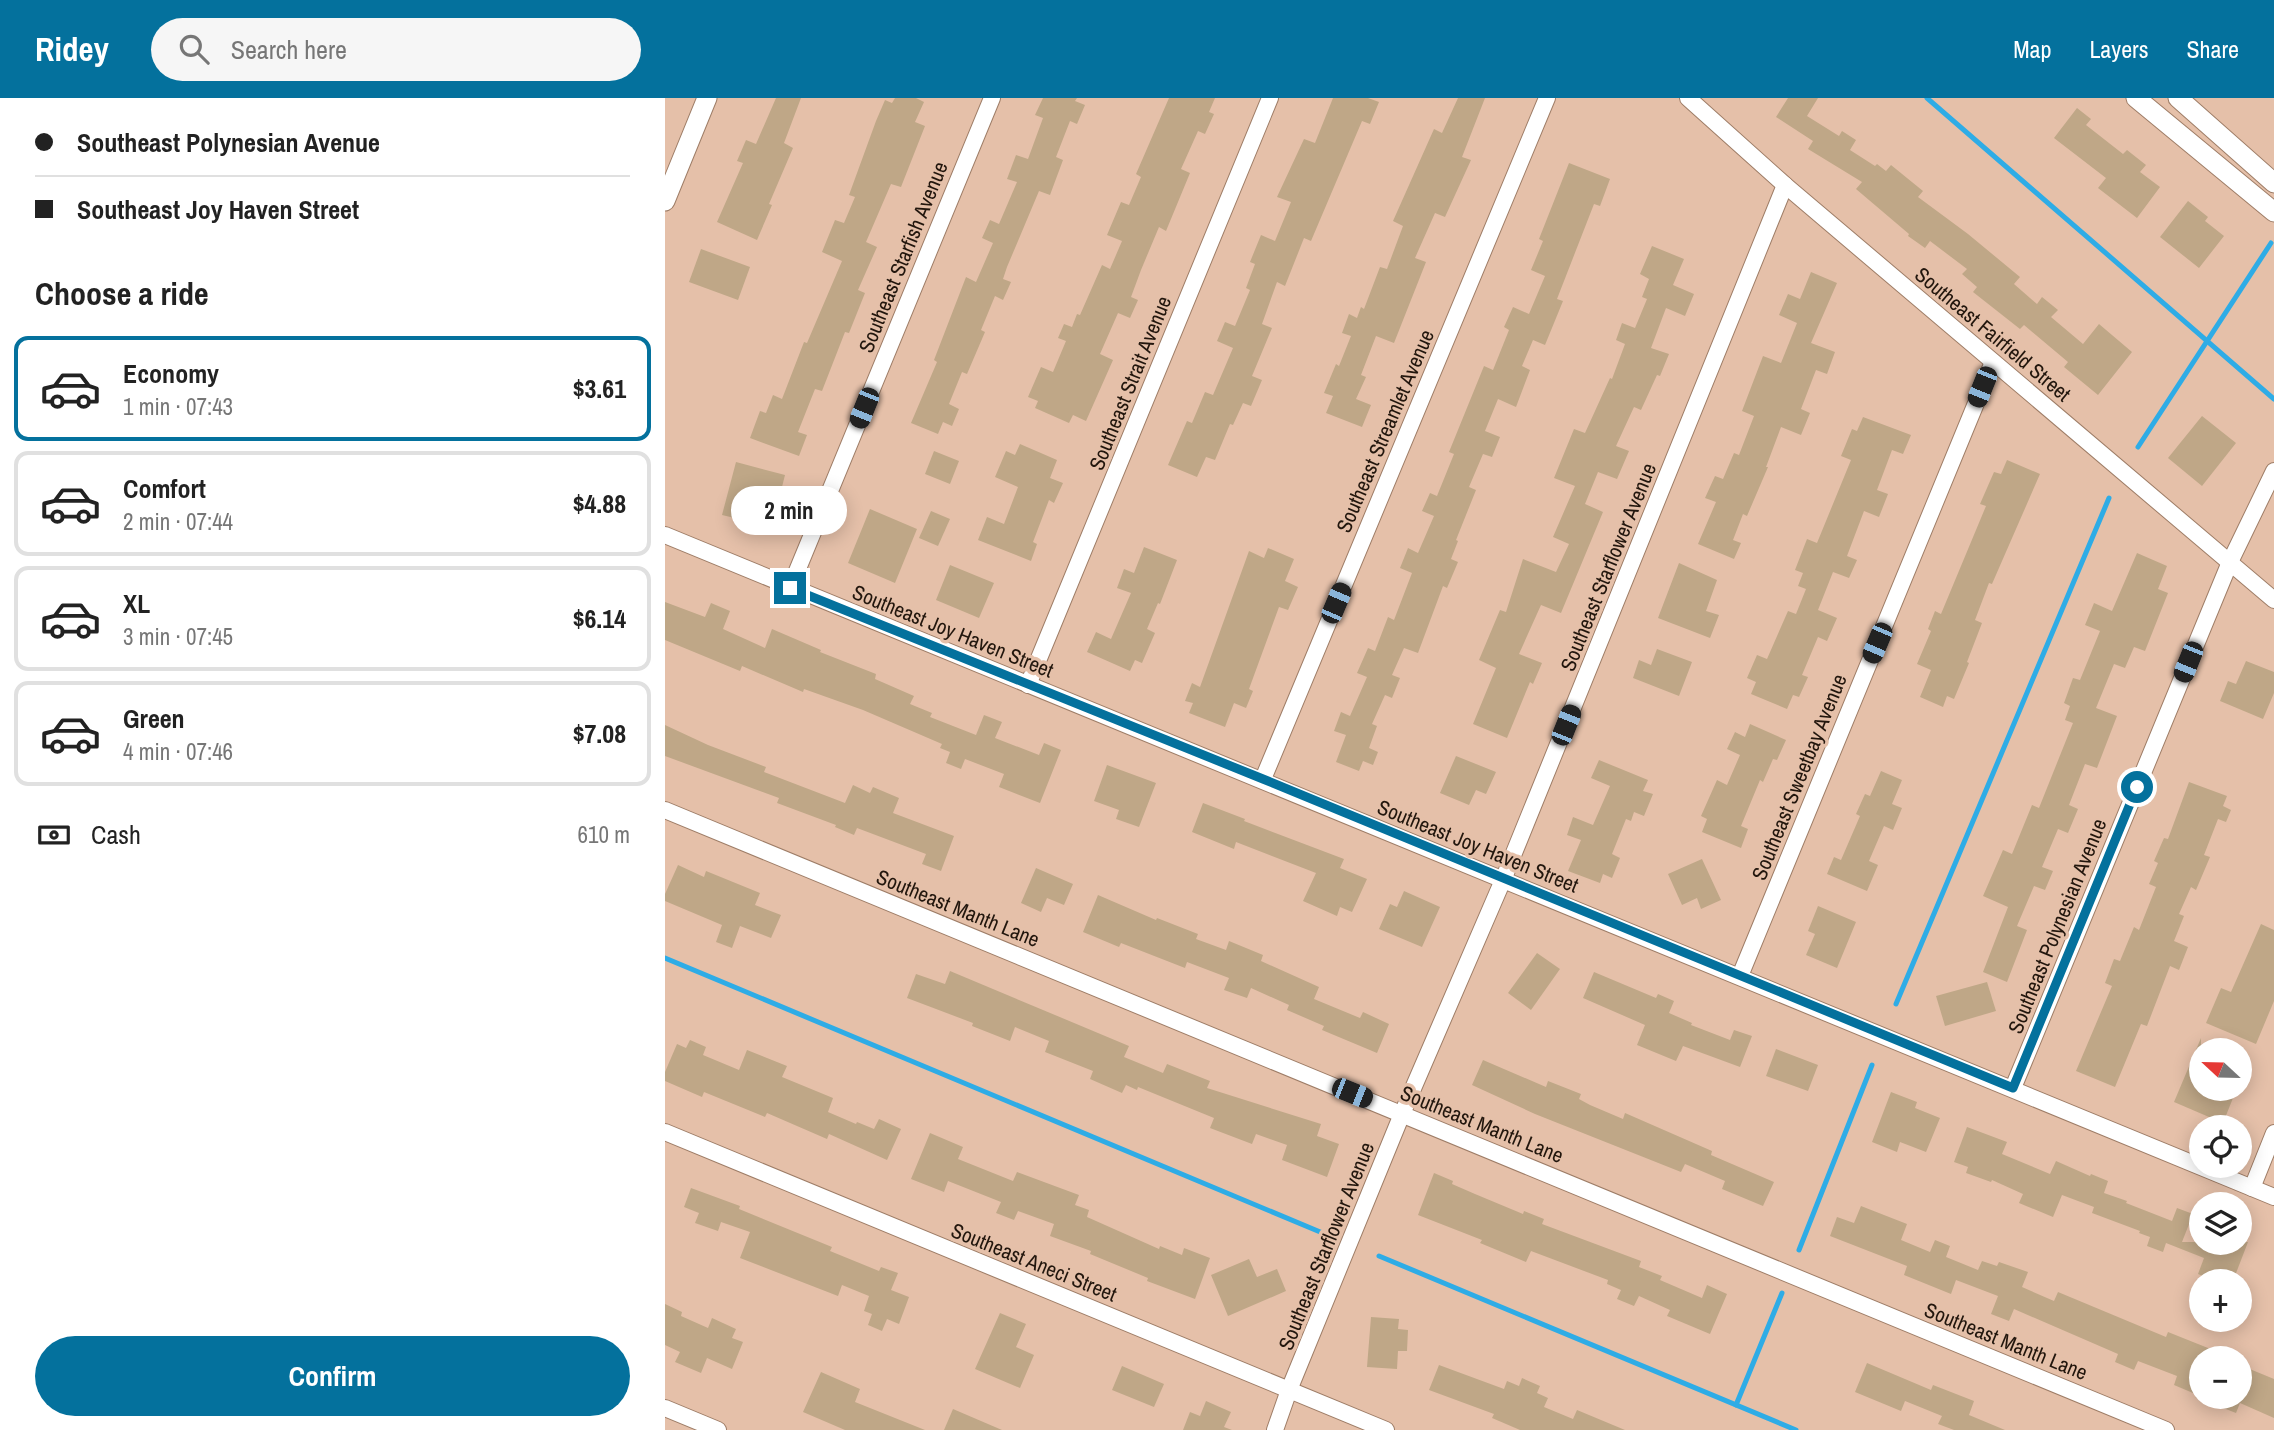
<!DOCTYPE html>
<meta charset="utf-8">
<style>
:root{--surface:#fff;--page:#f6f6f6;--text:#222;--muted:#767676;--line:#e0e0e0;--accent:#04719d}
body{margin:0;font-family:"Archivo Narrow",sans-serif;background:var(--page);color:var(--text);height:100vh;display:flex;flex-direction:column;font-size:26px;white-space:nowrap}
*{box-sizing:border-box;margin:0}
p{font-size:23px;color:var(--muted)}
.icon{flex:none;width:38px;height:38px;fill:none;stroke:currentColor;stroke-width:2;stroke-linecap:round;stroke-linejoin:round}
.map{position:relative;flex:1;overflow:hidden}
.details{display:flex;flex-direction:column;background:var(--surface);width:665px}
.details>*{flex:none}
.hud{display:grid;align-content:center;height:154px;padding:0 35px;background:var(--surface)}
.needle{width:46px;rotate:292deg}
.controls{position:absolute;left:1524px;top:940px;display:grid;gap:14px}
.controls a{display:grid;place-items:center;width:63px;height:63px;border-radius:50%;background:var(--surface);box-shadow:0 4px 18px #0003;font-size:35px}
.end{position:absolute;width:32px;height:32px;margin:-16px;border:9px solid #04719d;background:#fff;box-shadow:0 0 0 4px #fff}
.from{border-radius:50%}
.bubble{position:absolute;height:49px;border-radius:24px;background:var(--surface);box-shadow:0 4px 18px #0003;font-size:23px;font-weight:700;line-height:49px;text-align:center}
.car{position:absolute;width:21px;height:42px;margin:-21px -10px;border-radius:9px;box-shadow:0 0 5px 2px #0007;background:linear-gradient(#222 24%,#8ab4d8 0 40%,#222 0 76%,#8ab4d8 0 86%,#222 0)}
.hud b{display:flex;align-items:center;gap:24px;height:66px;font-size:26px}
.hud b+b{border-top:2px solid var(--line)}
.hud i{width:18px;height:18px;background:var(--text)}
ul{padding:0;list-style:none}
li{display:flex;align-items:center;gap:21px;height:105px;margin:0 14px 10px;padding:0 21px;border:4px solid var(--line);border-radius:14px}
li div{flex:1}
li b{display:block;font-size:26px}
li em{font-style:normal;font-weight:700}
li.current{border-color:var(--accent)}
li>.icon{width:63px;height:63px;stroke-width:1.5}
h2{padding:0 35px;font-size:32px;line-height:84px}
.pay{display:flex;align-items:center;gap:18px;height:77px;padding:0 35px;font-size:26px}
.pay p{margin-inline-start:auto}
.button{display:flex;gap:14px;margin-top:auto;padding:14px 35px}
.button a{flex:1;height:80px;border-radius:42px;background:var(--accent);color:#fff;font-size:28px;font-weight:700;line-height:80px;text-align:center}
header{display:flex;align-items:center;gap:42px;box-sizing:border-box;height:98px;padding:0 35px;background:var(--accent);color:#fff}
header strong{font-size:33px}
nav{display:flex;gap:38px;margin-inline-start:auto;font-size:24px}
.search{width:490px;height:63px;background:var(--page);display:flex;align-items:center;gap:18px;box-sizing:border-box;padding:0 24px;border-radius:38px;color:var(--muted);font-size:26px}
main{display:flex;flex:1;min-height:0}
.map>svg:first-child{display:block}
</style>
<header>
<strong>Ridey</strong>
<div class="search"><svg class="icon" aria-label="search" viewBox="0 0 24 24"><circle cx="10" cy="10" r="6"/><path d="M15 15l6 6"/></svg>Search here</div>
<nav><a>Map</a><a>Layers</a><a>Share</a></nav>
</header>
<main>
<section class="details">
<div class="hud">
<b><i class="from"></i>Southeast Polynesian Avenue</b>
<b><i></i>Southeast Joy Haven Street</b>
</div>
<h2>Choose a ride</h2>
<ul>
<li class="current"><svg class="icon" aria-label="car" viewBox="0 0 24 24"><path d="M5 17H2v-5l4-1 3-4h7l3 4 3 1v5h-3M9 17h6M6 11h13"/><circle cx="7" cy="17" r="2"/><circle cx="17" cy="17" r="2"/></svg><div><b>Economy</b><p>1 min · 07:43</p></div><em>$3.61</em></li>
<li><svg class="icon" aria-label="car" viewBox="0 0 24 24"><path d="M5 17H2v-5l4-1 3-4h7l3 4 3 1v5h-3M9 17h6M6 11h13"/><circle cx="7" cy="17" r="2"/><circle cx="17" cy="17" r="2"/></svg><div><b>Comfort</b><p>2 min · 07:44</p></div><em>$4.88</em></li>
<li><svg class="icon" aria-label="car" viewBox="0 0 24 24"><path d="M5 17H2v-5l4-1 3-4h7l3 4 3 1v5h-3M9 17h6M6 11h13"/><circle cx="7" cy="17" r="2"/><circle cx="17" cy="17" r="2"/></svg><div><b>XL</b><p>3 min · 07:45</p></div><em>$6.14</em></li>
<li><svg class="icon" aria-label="car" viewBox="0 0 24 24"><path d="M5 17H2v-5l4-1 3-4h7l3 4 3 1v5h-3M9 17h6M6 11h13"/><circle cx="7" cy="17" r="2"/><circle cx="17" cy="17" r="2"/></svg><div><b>Green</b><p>4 min · 07:46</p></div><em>$7.08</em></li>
</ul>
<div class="pay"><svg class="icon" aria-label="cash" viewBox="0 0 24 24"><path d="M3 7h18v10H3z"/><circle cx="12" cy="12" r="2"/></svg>Cash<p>610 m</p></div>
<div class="button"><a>Confirm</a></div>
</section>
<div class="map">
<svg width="1609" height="1332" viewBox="0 0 1609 1332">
<rect width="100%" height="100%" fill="#e5c0a9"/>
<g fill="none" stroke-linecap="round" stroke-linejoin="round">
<g stroke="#2eace6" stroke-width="5">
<polyline points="1262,0 1609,301"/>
<polyline points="1473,349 1606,145"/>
<polyline points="0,860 660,1136"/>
<polyline points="1231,906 1444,400"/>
<polyline points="1134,1152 1207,967"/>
<polyline points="714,1158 1131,1332"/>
<polyline points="1071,1307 1117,1195"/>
</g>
</g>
<g fill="#bfa787">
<polygon points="111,0 136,0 119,45 128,50 104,106 107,107 92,142 52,124 78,65 72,63 81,42 91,46"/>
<polygon points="230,0 251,0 259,4 250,24 260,28 236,89 226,86 201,144 212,149 193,192 200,195 184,235 180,234 157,293 150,291 133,334 142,337 134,358 85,340 95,313 101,315 108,297 117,301 139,244 142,245 177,163 157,154 170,122 179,125 190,99 184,97 211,23 220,2 227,5"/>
<polygon points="378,0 412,0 410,3 420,7 412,26 405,23 391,59 398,62 385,97 374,93 342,169 338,181 346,184 338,202 330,198 316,232 320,234 302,276 297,274 284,306 294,311 287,328 278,324 273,336 246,325 272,264 269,262 301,179 311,184 328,145 317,140 325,122 334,126 352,84 342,81 351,57 363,61 378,20 370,17"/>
<polygon points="504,0 550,0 544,14 549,16 540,36 533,33 516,71 525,75 501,133 494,129 476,172 466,199 473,202 465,220 453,215 435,256 448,262 421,323 408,317 404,325 370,310 373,303 363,299 376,269 388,274 401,243 393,240 399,226 407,229 412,216 415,217 437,167 445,171 457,143 442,137 456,104 464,107 476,79 471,76"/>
<polygon points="668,0 703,0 714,4 705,26 697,23 646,143 639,140 620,188 612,184 597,226 607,230 587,278 597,282 586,308 578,305 568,327 565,326 550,362 541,359 532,379 503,367 522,323 527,325 540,294 548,297 568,250 552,243 560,224 570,228 585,192 581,190 590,166 585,164 596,137 610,143 626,104 612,99 639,41 650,45"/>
<polygon points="793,0 820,0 797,59 806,62 780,119 770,115 750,160 761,164 729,245 711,238 696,277 701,279 691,301 706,307 697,329 661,315 668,298 659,295 671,266 674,268 686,238 677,235 684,216 692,220 696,209 699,211 715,169 722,171 738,128 728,123 769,31 777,35"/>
<polygon points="1123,0 1153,0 1142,18 1174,38 1177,33 1191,42 1185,52 1210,68 1212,66 1221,73 1226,67 1258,93 1253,99 1303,136 1355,179 1349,186 1372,206 1377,199 1393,212 1386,219 1418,246 1434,226 1467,254 1433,297 1399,269 1403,264 1359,227 1355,231 1308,194 1312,189 1297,176 1302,171 1265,143 1260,150 1243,138 1244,136 1191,91 1197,84 1143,51 1148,43 1111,19"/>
<polygon points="1412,10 1426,21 1421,27 1458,56 1462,52 1481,67 1475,74 1495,89 1472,120 1433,90 1441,80 1389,40"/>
<polygon points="904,65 945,81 935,108 929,106 892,201 898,203 880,247 868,242 857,268 865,272 851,309 833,301 820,333 835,339 827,359 818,356 804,389 811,392 791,442 793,443 786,461 793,464 782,490 778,488 753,555 739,550 727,577 735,580 727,600 720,597 707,626 712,628 704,650 713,654 708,667 698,663 694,673 671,664 681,637 669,633 676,614 685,618 702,579 692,575 703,550 710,553 723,519 729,522 747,475 735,470 743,450 753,455 769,418 757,413 765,395 772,398 789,356 784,354 819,268 828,272 844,232 839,229 848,209 864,216 880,178 866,172 878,143 874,141"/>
<polygon points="1523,103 1543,119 1540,123 1559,138 1534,170 1495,139"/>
<polygon points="987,148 1019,161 1008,187 1029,196 1020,218 1001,210 986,250 1004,256 995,278 992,277 976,312 969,309 951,348 964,353 952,381 933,374 920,406 938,414 896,515 876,507 854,556 877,565 868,586 865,584 842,640 808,626 831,570 814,562 835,512 841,514 858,461 891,474 904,446 888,439 910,388 889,380 909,331 920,335 945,280 947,281 960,246 951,242 957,225 970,230 982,201 977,199 984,181 975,176"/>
<polygon points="36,151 85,169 73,202 24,184"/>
<polygon points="1146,174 1172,185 1146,245 1170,254 1162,276 1151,272 1136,311 1145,315 1136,337 1116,329 1101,369 1103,369 1082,418 1078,416 1068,442 1076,445 1069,461 1033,446 1051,404 1040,400 1050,378 1058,381 1069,355 1074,357 1089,318 1077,313 1098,258 1116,265 1132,225 1114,217 1123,196 1135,201"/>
<polygon points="1537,318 1571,345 1537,388 1503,360"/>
<polygon points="1198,319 1246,337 1238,356 1227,352 1212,392 1223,396 1214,419 1199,413 1182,458 1192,462 1184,480 1168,474 1153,512 1172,520 1162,543 1153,539 1137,577 1143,579 1134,599 1128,597 1122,611 1086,596 1091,584 1082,580 1092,557 1102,561 1123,513 1131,516 1141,491 1133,488 1138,475 1130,472 1142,441 1152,445 1186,362 1176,358 1187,331 1192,333"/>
<polygon points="355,346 392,362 385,380 398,385 389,405 384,402 368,444 372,446 366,463 313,442 322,419 339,426 353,389 330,379 341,353 350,357"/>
<polygon points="269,353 294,363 285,386 260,376"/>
<polygon points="1342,362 1375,376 1327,486 1324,485 1310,522 1317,525 1302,564 1304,565 1289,601 1282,598 1278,609 1255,599 1266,572 1252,566 1266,533 1263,531 1270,513 1276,516 1321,408 1315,406 1329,374 1336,376"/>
<polygon points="71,364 120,377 110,417 82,409 78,422 57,417"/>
<polygon points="205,411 252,431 230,485 183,465"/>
<polygon points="266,413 285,421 273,448 254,440"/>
<polygon points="479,449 512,462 495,506 493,505 482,531 490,535 477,565 470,562 465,573 422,554 431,534 446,541 466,495 452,490 459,471 469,475"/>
<polygon points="603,450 629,461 620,483 633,489 623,512 614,509 584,591 588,593 581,610 569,605 560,629 524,615 528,605 520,603 527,585 535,589 584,453 599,460"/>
<polygon points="1472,455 1502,468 1493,491 1503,495 1480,553 1469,549 1460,570 1449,566 1431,610 1452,618 1432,670 1420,666 1404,707 1413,711 1403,735 1393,731 1377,769 1388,773 1380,792 1369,788 1352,828 1362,832 1342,884 1318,874 1343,809 1318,798 1338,752 1347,756 1367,707 1374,710 1408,625 1400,622 1405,608 1399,605 1408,580 1415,582 1435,533 1420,527 1429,505 1447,513"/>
<polygon points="1014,465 1052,482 1041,513 1054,517 1045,540 993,520"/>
<polygon points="285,467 329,485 314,520 271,502"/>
<polygon points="0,504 40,519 46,505 65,513 58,531 100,550 107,531 156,552 155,554 211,576 210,581 249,598 245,606 267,615 265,619 311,637 319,617 337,624 330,640 374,657 379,645 396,652 375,705 334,689 339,676 300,661 296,671 281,665 285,654 275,650 277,646 198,612 139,591 138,594 77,568 75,573 0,542"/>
<polygon points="992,551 1027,564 1014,598 968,580 974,562 986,567"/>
<polygon points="1581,563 1609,574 1609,595 1598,621 1555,603 1563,583 1571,586"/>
<polygon points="1085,626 1121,642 1112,662 1108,661 1098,684 1095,682 1076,728 1083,731 1076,750 1037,734 1042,721 1036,718 1052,682 1062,687 1075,657 1062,651 1070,634 1080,639"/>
<polygon points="0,627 43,647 101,669 99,674 180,705 188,687 205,695 208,689 234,700 228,715 289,738 276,773 257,766 261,756 192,730 189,737 170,729 171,727 112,705 114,700 0,658"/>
<polygon points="791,658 831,674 821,696 811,692 804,707 775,695"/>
<polygon points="934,662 983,682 978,693 988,696 979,718 969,714 966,723 961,721 947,756 955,760 947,780 938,776 935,785 903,773 916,742 902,737 908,719 928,727 945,688 926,680"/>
<polygon points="442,667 491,685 474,729 451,721 454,712 429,703"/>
<polygon points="1216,673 1237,682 1227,706 1237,710 1228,732 1219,728 1204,763 1213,767 1202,793 1162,776 1169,759 1176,762 1195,718 1191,716 1200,696 1205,698"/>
<polygon points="1524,684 1562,698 1558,708 1566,712 1561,724 1553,721 1539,757 1545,759 1531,792 1526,789 1514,816 1519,818 1509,843 1523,849 1514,872 1505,868 1482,928 1476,926 1450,989 1411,973 1447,888 1440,885 1449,861 1455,863 1469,829 1474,832 1491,789 1484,786 1493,765 1489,763 1499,740 1503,741"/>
<polygon points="538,705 580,721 579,723 679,761 675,770 702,781 687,814 675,809 672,818 638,803 651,775 571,744 569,751 527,734"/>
<polygon points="1037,761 1056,802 1036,811 1032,800 1017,807 1003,776"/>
<polygon points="13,767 39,779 41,773 95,795 90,807 116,817 106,840 75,828 67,850 51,844 57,827 0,803 0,796"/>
<polygon points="371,770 408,786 399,807 382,800 376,814 356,805"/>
<polygon points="739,793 775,809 757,849 714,831 725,806 732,809"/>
<polygon points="433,797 491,822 492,820 533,836 531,841 561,852 564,843 598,857 596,863 654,889 649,901 695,920 698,914 724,926 712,955 657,932 659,928 622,912 624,907 586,890 582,900 559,892 564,880 522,864 520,870 456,845 454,849 418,834"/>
<polygon points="1153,808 1191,824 1172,870 1141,857 1150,836 1143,833"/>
<polygon points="1596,826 1609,832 1609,903 1591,946 1541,925 1556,890 1566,894"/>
<polygon points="872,855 895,871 866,912 843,895"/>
<polygon points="285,873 464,948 459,959 498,975 502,966 545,983 542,990 656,1026 652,1038 674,1046 662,1079 617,1062 622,1047 591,1036 587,1046 545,1030 549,1020 473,989 472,992 461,987 457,995 425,981 428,973 380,954 384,943 350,929 345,943 307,928 308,925 242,900 251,876 280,886"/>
<polygon points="929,874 991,900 993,896 1009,903 1004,915 1027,925 1026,927 1065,942 1069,932 1087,938 1075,969 1018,948 1011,963 972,947 980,927 918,900"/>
<polygon points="1322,884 1331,913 1280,928 1271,898"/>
<polygon points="1536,940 1536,990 1572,990 1558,1025 1509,1004"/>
<polygon points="25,942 41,949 38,957 74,972 82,952 122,968 117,979 168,1000 163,1014 191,1026 192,1024 209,1031 214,1021 236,1031 222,1062 164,1036 162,1041 102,1015 100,1019 39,994 37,999 0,983 0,974 12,946 21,950"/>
<polygon points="1111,951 1153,967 1143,993 1101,978"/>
<polygon points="818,962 881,989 883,983 916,996 914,1001 925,1007 958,1021 960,1015 1047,1053 1046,1057 1109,1084 1098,1108 1057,1091 1060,1083 1020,1066 1016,1074 870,1016 807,987"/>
<polygon points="1226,994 1252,1004 1250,1010 1275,1020 1261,1054 1235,1044 1232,1054 1207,1044"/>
<polygon points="1302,1029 1342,1044 1337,1056 1385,1076 1391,1063 1425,1078 1426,1076 1443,1083 1439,1095 1462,1103 1461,1105 1507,1123 1512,1110 1528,1116 1517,1144 1583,1144 1568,1183 1550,1183 1533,1176 1539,1160 1501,1145 1498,1154 1482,1148 1485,1139 1474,1135 1475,1133 1427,1115 1429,1109 1397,1097 1388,1119 1354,1105 1358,1096 1327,1082 1326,1084 1301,1075 1303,1069 1289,1064"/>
<polygon points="265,1035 298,1049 293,1061 348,1083 352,1074 414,1097 410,1107 424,1112 422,1119 494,1151 495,1148 517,1157 519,1150 545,1160 530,1201 482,1183 483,1180 425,1156 426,1153 385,1138 389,1126 353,1113 349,1122 331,1115 336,1104 283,1083 279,1094 246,1081"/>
<polygon points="769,1075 788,1083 787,1086 810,1096 858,1116 859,1113 879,1121 877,1126 976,1163 974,1169 997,1178 995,1182 1037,1200 1042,1187 1062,1196 1045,1236 1002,1218 1005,1212 974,1198 969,1208 952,1201 956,1192 942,1186 943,1182 866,1153 861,1164 815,1145 817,1142 753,1117"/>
<polygon points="26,1090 75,1108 74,1111 167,1149 165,1153 214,1173 216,1169 233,1175 226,1192 244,1199 234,1226 222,1221 217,1233 203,1227 207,1216 199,1213 204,1198 177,1187 173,1198 75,1160 85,1134 56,1124 53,1133 30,1125 34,1115 19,1109"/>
<polygon points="1196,1108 1242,1126 1236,1142 1265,1154 1270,1142 1285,1148 1281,1159 1313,1172 1317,1163 1332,1168 1334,1164 1363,1174 1357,1189 1389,1203 1393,1194 1501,1239 1503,1234 1568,1260 1536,1260 1536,1273 1528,1295 1509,1287 1512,1278 1473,1263 1469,1272 1450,1264 1453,1256 1349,1211 1344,1223 1326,1216 1333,1198 1291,1182 1286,1196 1239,1177 1242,1168 1165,1138 1172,1119 1189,1125"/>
<polygon points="584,1161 592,1179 612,1171 621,1193 563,1218 546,1177"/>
<polygon points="0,1206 17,1214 16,1218 43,1230 47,1220 71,1231 67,1240 78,1244 67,1271 42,1260 36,1275 10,1264 15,1254 0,1247"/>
<polygon points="335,1215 361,1226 351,1249 369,1257 355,1290 310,1271"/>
<polygon points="706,1219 734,1221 733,1231 743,1232 742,1253 733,1253 732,1271 702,1269"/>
<polygon points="1202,1265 1266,1292 1268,1287 1309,1303 1304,1317 1340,1332 1289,1332 1273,1326 1277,1318 1240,1303 1236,1313 1190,1294"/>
<polygon points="774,1267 839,1291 842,1283 854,1288 857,1280 875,1288 872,1295 883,1300 879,1309 908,1321 912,1312 960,1332 855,1332 827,1320 829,1316 764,1292"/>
<polygon points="1575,1267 1609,1281 1609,1320 1575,1305 1571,1315 1530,1299 1575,1298"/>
<polygon points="457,1268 499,1286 489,1309 447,1292"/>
<polygon points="156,1274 195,1291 190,1304 260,1332 180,1332 138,1314"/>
<polygon points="541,1303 566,1314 559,1329 567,1332 518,1332 525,1314 535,1318"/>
<polygon points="288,1311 337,1332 279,1332"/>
</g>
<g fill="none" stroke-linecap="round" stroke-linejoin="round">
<g stroke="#9e7d67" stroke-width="18">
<g id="minor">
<polyline points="1023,0 1120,87 1609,502"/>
<polyline points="0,437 1609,1099"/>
<polyline points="125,490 327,0"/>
<polyline points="363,587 605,0"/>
<polyline points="598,681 882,0"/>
<polyline points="0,712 1501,1332"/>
<polyline points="1075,878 1328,264"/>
<polyline points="1348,990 1565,464 1609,373"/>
<polyline points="0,1034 721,1332"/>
<polyline points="1587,1090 1609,1035"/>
<polyline points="0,1310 53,1332"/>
<polyline points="610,1332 624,1292 737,1016 838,782 1120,87"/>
</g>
</g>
<g stroke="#9e7d67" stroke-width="21">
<g id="tertiary">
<polyline points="1471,0 1609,114"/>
<polyline points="1513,0 1609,85"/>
<polyline points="0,103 42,0"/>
</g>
</g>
<use href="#minor" stroke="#fff" stroke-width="16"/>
<use href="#tertiary" stroke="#fff" stroke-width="19"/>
</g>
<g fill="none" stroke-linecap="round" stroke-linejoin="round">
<polyline stroke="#04719d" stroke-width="9" points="125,490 598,681 1348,990 1472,689"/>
</g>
<g text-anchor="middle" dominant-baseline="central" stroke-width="7" stroke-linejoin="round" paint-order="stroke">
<g font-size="21" fill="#22160d" stroke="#e5c0a9">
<text transform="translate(238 159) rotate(-68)">Southeast Starfish Avenue</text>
<text transform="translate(1328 236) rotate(40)">Southeast Fairfield Street</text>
<text transform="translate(465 285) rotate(-68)">Southeast Strait Avenue</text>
<text transform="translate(720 333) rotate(-67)">Southeast Streamlet Avenue</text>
<text transform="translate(943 469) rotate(-68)">Southeast Starflower Avenue</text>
<text transform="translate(288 533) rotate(22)">Southeast Joy Haven Street</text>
<text transform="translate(1134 679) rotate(-68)">Southeast Sweetbay Avenue</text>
<text transform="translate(813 748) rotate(22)">Southeast Joy Haven Street</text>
<text transform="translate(293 810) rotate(22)">Southeast Manth Lane</text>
<text transform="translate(1392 828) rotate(-68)">Southeast Polynesian Avenue</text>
<text transform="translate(817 1026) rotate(22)">Southeast Manth Lane</text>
<text transform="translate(661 1148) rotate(-68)">Southeast Starflower Avenue</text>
<text transform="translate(369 1164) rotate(22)">Southeast Aneci Street</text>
<text transform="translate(1341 1243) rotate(22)">Southeast Manth Lane</text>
</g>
</g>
</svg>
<div class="controls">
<a><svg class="needle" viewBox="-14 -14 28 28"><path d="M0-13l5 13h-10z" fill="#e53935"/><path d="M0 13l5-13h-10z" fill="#767676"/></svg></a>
<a><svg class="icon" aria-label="locate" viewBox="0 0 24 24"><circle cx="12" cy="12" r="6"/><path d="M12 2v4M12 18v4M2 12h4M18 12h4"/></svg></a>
<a><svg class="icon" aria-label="layers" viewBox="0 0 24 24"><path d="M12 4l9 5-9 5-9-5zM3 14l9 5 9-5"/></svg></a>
<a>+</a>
<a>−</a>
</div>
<i class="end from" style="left:1472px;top:689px"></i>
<i class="end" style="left:125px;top:490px"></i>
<div class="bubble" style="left:66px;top:388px;width:116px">2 min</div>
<i class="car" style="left:1317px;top:289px;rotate:202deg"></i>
<i class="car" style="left:199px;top:310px;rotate:202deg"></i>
<i class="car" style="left:671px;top:505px;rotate:23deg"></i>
<i class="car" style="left:1212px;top:545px;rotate:203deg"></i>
<i class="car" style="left:1523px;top:564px;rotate:202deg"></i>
<i class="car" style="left:901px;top:627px;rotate:22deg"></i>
<i class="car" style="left:687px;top:995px;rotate:112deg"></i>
</div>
</main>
